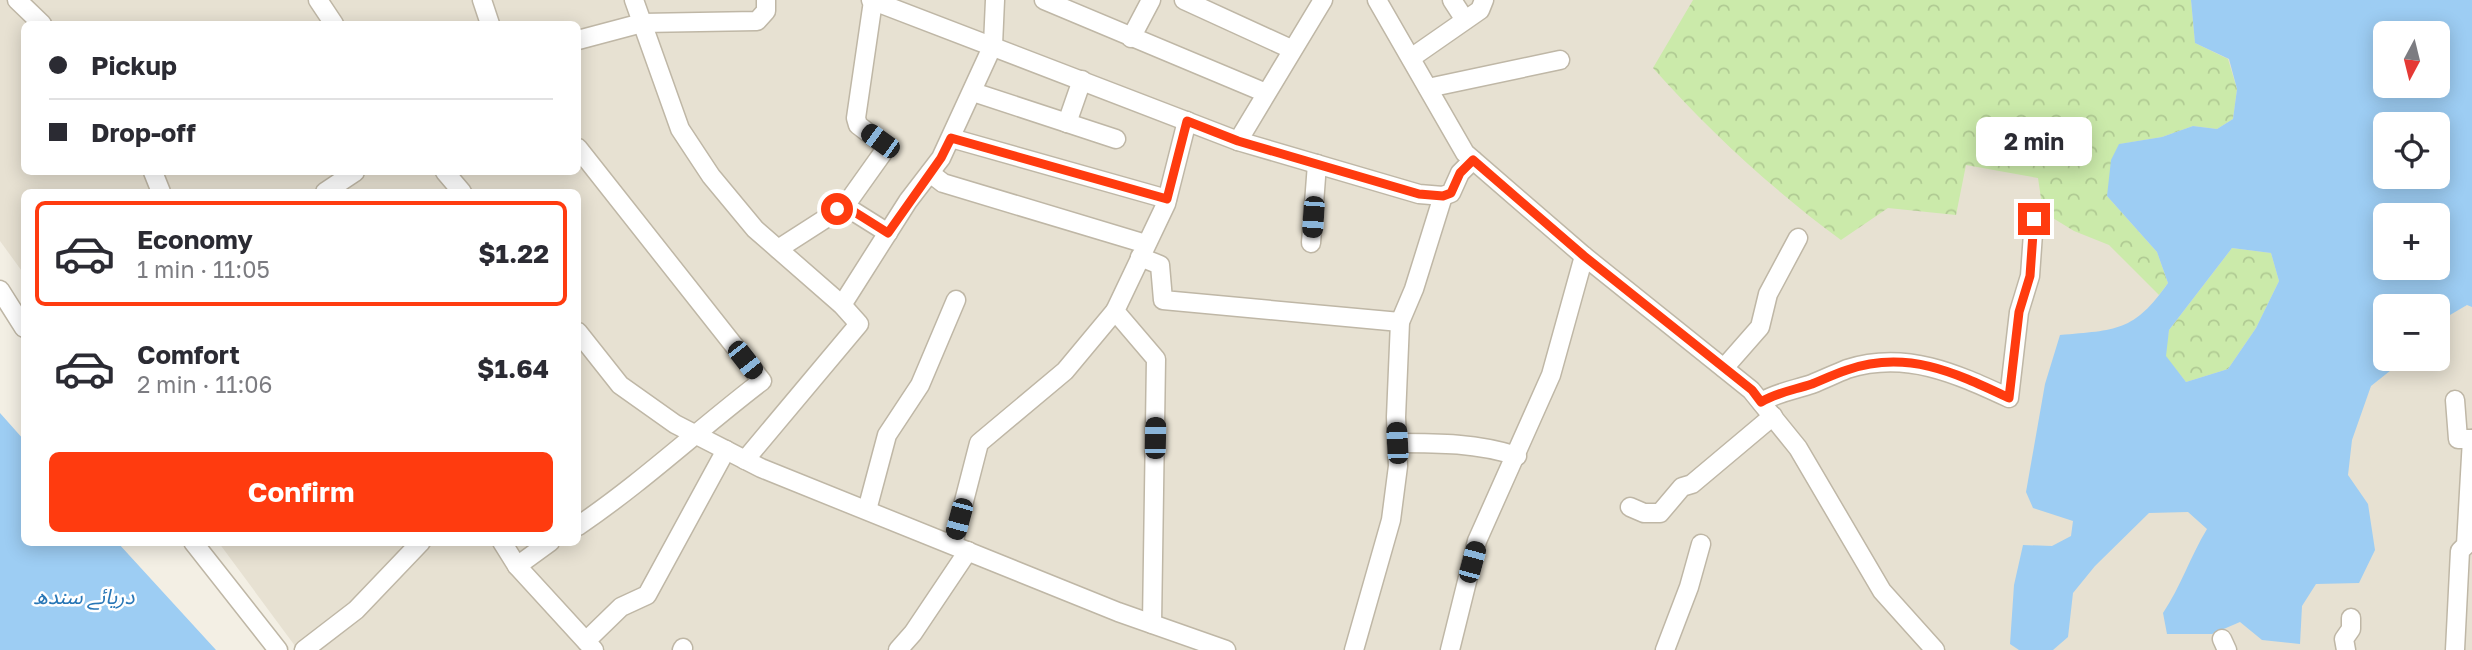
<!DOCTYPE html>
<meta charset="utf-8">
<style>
:root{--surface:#fff;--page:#f2f2f3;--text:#2b2b33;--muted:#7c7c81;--line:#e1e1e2;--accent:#ff3b0f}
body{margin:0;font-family:"Golos Text","Noto Sans Arabic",sans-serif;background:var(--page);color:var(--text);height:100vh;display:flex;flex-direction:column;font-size:26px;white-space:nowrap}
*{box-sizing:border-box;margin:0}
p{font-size:23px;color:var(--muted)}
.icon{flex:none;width:38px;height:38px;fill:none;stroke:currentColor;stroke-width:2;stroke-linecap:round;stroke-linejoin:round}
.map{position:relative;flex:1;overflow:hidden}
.sheet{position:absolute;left:21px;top:189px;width:560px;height:357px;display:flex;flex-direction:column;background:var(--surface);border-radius:10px;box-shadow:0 4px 18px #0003}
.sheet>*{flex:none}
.top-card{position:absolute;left:21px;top:21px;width:560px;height:154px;border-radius:10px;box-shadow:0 4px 18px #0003;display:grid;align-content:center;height:154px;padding:0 28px;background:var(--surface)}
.needle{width:46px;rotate:187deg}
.controls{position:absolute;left:2373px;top:21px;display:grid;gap:14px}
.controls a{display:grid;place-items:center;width:77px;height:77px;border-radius:10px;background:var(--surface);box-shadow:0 4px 18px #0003;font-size:35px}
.end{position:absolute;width:32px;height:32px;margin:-16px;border:9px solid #ff3b0f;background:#fff;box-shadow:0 0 0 4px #fff}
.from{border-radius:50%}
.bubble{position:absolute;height:49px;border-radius:10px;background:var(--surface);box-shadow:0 4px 18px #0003;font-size:23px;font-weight:700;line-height:49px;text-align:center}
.car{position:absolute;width:21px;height:42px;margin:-21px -10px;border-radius:9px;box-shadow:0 0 5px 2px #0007;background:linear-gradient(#222 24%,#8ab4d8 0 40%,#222 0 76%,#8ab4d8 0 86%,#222 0)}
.top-card b{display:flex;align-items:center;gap:24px;height:66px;font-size:26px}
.top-card b+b{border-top:2px solid var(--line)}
.top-card i{width:18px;height:18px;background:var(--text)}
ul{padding:12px 0 0;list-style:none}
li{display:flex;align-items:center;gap:21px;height:105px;margin:0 14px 10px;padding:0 14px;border:4px solid transparent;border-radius:10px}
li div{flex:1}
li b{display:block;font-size:26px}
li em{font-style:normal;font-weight:700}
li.on{border-color:var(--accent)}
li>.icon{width:63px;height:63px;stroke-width:1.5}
.cta{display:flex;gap:14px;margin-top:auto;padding:14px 28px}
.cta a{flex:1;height:80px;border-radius:10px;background:var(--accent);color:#fff;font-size:28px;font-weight:700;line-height:80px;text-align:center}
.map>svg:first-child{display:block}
</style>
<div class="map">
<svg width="2472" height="650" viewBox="0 0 2472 650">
<defs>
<pattern id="forest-crowns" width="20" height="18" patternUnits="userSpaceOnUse" patternTransform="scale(1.75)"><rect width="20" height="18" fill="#cbeaaa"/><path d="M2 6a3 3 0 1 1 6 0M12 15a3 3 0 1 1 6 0" fill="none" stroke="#b0ca93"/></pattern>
</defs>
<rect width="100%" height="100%" fill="#f3efe4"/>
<path fill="#e7e1d2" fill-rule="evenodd" d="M 0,0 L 2472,0 L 2472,650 L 298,650 L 219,543 L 578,542 L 578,192 L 24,192 L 24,274 L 0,241 ZM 24,24 L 578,24 L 578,172 L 24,172 ZM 2385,33 L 2438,33 L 2438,86 L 2385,86 ZM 2385,124 L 2438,124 L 2438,177 L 2385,177 ZM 2385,215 L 2438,215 L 2438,268 L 2385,268 ZM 2385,306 L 2438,306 L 2438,359 L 2385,359 Z"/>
<g fill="url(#forest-crowns)">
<path d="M 1693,0 L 2191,0 L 2195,43 L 2228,59 L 2237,89 L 2233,119 L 2217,129 L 2193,126 L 2162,137 L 2120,144 L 2107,196 L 2157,252 L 2168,283 L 2159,295 L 2109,245 L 2074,231 L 2043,212 L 2038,178 L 1966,165 L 1956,215 L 1888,208 L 1841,240 C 1772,189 1710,132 1653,68 Z"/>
<polygon points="2232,248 2271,253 2279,281 2256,328 2228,369 2186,382 2165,356 2169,330"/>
</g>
<g fill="#9dcdf3" fill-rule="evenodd">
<path d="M 2191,0 L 2472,0 L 2472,307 L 2467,305 L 2438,322 L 2438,326 L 2438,306 L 2385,306 L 2385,359 L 2405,359 L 2371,386 L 2352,440 L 2348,475 L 2368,504 L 2375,550 L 2359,583 L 2316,584 L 2302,606 L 2300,644 L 2262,640 L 2240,622 L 2212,634 L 2167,634 L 2163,613 C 2181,586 2190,557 2207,529 L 2188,512 L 2149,513 L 2095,566 L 2073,593 L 2068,637 L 2053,650 L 2019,650 L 2010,644 L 2014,585 L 2023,545 L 2052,546 L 2071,536 L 2073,521 L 2033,508 L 2026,492 L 2045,384 L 2060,335 C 2116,330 2134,332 2168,283 L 2157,252 L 2107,196 L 2111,160 L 2119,144 L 2162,137 L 2193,126 L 2217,129 L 2233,119 L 2237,89 L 2229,59 L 2195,43 ZM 2385,33 L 2438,33 L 2438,86 L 2385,86 ZM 2385,124 L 2438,124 L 2438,177 L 2385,177 ZM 2385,215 L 2438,215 L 2438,268 L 2385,268 ZM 2232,248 L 2271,253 L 2279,281 L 2256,328 L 2228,369 L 2186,382 L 2166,356 L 2169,330 Z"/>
<polygon points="0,413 24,440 24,542 118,543 216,650 0,650"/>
</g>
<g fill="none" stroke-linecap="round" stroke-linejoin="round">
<g stroke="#bfb7a6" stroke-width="21">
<g id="minor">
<polyline points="17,0 42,24"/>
<polyline points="318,0 334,24"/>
<polyline points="482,0 490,24"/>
<polyline points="634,0 680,129 711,176 755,229 842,305 859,324 745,460"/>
<polyline points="871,0 1238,141 1419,194 1443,196 1451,193 1460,173 1473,160"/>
<polyline points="1044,0 1266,93"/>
<polyline points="1184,0 1291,49"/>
<polyline points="1377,0 1465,153 1584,256 1751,390 1798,448 1882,591 1935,650"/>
<polyline points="1452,0 1465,20"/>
<polyline points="1131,38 1151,0"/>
<polyline points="578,40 642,23 757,21 766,11 766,0"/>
<polyline points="1411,58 1480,10 1484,0"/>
<polyline points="1428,88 1560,60"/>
<polyline points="973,92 1116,139"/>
<polyline points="1067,123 1082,80"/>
<polyline points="951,138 1167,199"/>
<polyline points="1238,141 1323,0"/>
<path d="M 578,148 L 762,381 C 699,429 643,482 578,526"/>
<polyline points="153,172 161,192"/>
<polyline points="445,172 462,192"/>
<polyline points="930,173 943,183 1146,244"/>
<polyline points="325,192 355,172"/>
<polyline points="845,206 888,233"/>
<polyline points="1311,243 1317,164"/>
<polyline points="778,249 845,206 887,147 858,125 856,118 873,1"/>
<polyline points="1140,257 1160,265 1163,300 1400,322"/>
<polyline points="0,290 24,328"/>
<polyline points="842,305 908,201 941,158 993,45 995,0"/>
<polyline points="578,332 620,385 675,424 761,468 1118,612 1226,650"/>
<polyline points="1724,368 1760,327 1768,294 1798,238"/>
<polyline points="2455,400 2458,439 2471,439"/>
<path d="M 1761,402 C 1778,392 1794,390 1812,384 C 1824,379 1835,374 1847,369 C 1906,350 1957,374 2009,398 L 2019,312 L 2030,276 L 2034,219"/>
<path d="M 1397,443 C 1439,443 1477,443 1517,456"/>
<polyline points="1630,507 1644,513 1660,513 1682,487 1692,484 1773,416"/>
<polyline points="867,510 887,435 920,385 956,300"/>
<polyline points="193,542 278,650"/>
<polyline points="502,542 517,566 594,650"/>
<polyline points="953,544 979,443 1065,371 1115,311"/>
<polyline points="517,566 550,542"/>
<polyline points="1152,624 1156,359 1115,311 1166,204 1187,121"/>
<polyline points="2222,639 2227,650"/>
<polyline points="586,641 621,607 647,595 726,450"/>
<polyline points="304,650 356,610 421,542"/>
<polyline points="682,650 683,648"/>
<polyline points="898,650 913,633 968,551"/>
<polyline points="1354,650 1391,520 1398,466 1396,417 1400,322 1414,289 1443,196"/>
<polyline points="1450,650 1477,541 1551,375 1584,256"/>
<polyline points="1665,650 1689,587 1701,544"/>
<polyline points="2346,650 2344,639 2351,629 2351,618"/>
<polyline points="2455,650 2460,551 2466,545 2472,439"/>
</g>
</g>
<use href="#minor" stroke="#fff" stroke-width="18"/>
</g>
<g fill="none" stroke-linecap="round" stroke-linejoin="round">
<path stroke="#ff3b0f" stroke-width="9" d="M 837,209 L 845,206 L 888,233 L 941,158 L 951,138 L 1167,199 L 1187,121 L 1238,141 L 1419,194 L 1443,196 L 1451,193 L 1460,173 L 1473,160 L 1584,256 L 1752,390 L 1761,402 C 1778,392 1794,390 1812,384 C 1824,379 1835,374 1847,370 C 1907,349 1956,373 2009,398 L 2019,312 L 2030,276 L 2034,219"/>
</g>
<g text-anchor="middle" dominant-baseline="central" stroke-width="5" stroke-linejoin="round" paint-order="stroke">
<g font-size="21" font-style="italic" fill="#2876b6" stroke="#fff">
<text x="84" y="596">دریائے سندھ</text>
</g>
</g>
</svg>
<div class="controls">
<a><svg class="needle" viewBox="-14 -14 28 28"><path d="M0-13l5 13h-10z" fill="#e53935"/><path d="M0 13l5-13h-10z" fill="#7c7c81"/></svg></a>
<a><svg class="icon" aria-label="locate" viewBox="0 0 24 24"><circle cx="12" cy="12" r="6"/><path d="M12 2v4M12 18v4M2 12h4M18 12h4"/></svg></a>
<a>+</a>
<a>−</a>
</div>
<i class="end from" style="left:837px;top:209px"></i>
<i class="end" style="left:2034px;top:219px"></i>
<div class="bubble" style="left:1976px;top:117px;width:116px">2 min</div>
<i class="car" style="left:880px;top:141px;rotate:306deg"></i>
<i class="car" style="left:1313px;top:217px;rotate:184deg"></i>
<i class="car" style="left:745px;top:360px;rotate:142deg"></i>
<i class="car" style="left:1155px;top:438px;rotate:1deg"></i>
<i class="car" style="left:1397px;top:443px;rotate:357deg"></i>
<i class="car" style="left:959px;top:519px;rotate:195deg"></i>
<i class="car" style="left:1472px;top:562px;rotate:15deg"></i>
<div class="top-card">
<b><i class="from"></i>Pickup</b>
<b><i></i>Drop-off</b>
</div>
<section class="sheet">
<ul>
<li class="on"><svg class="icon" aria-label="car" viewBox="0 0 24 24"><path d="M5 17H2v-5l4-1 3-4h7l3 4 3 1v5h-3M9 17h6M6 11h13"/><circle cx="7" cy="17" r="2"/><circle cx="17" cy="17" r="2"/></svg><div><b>Economy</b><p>1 min · 11:05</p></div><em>$1.22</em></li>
<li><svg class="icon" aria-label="car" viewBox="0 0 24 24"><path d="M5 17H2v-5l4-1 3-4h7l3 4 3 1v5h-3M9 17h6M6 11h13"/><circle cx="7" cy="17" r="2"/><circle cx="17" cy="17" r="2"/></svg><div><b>Comfort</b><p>2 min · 11:06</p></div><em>$1.64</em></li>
</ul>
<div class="cta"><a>Confirm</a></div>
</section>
</div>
